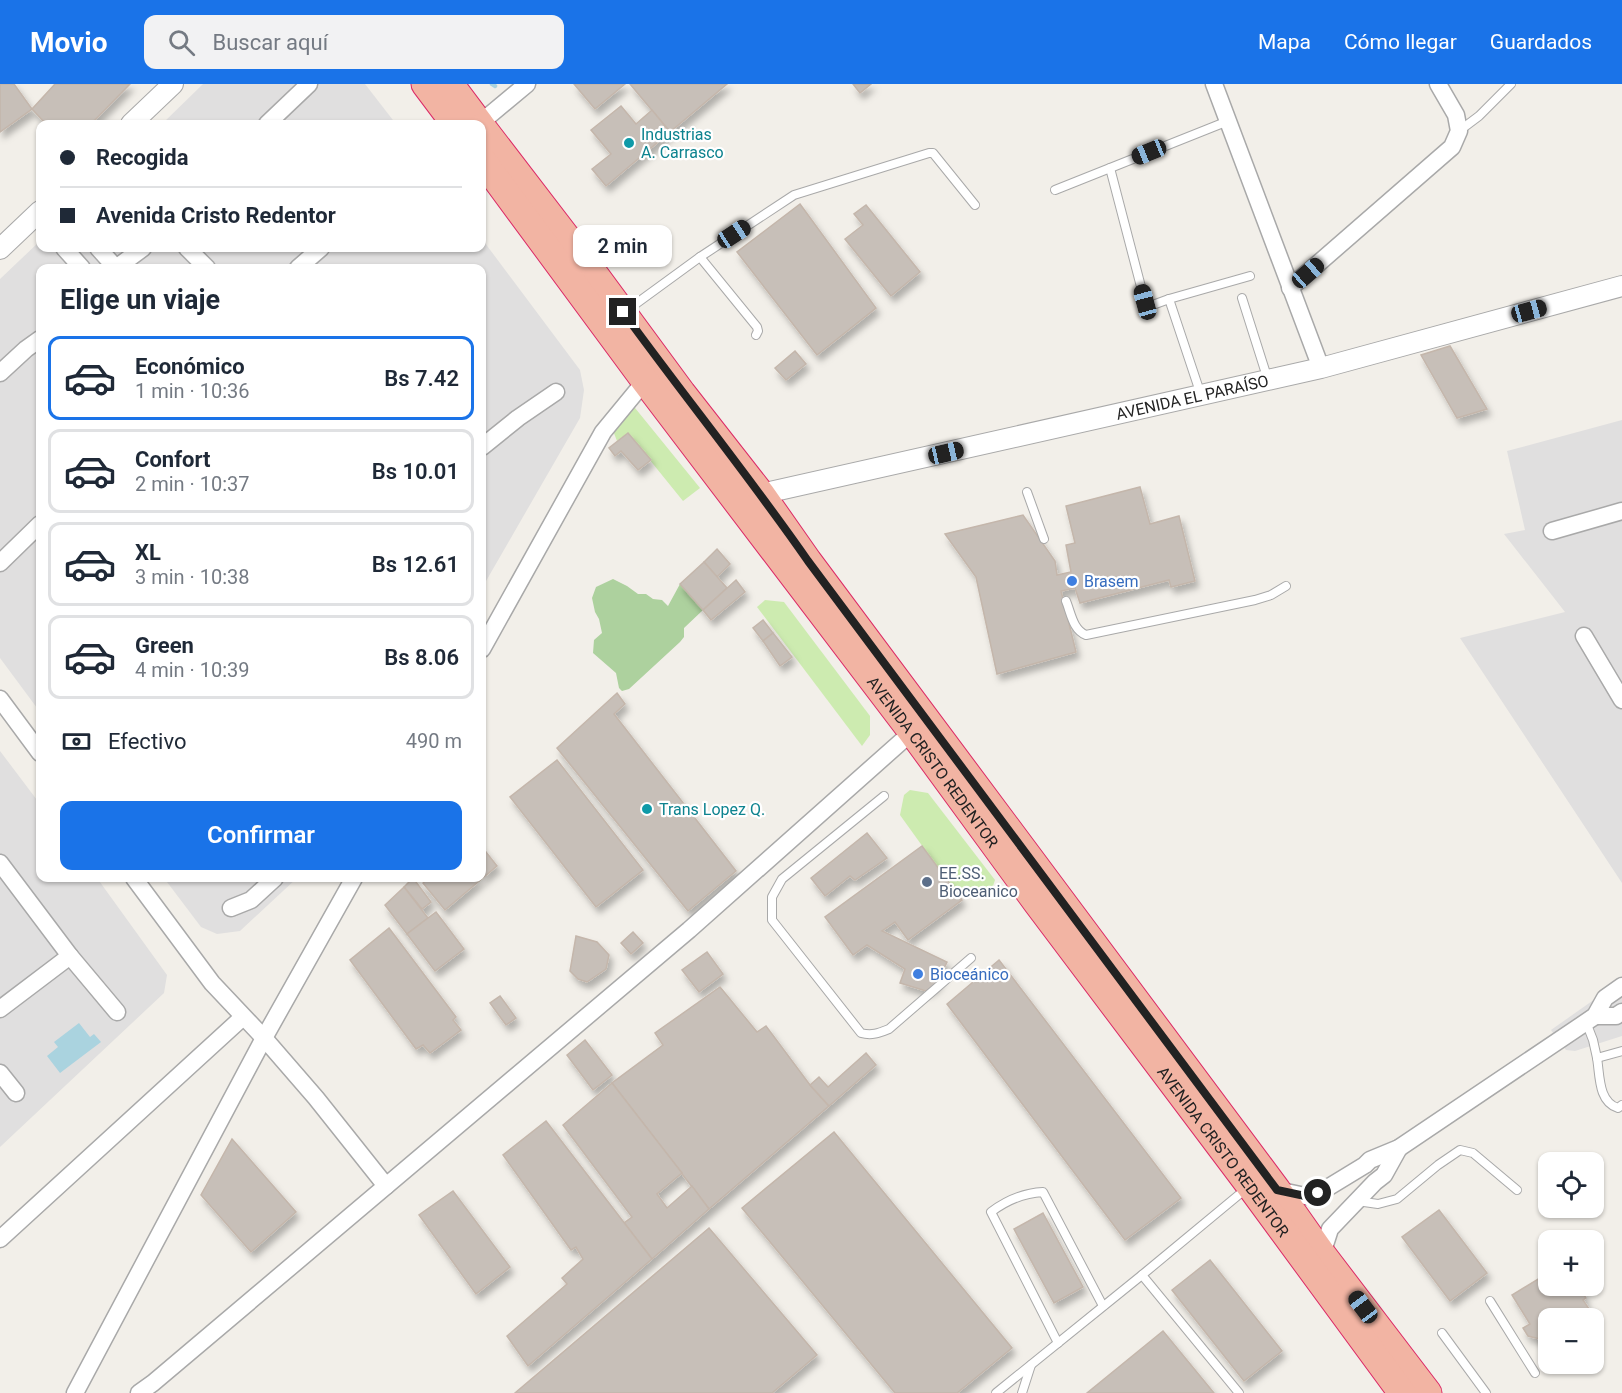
<!DOCTYPE html>
<html lang="es">
<meta charset="utf-8">
<style>
:root{--surface:#fff;--page:#f2f2f3;--text:#1f2937;--muted:#747a83;--line:#e0e1e3;--accent:#1a73e8}
body{margin:0;font-family:Roboto,sans-serif;background:var(--page);color:var(--text);height:100vh;display:flex;flex-direction:column;font-size:22px;white-space:nowrap}
*{box-sizing:border-box;margin:0}
p{font-size:20px;color:var(--muted)}
.icon{flex:none;width:33px;height:33px;fill:none;stroke:currentColor;stroke-width:2;stroke-linecap:round;stroke-linejoin:round}
.map{position:relative;flex:1;overflow:hidden}
.sheet{position:absolute;left:36px;top:180px;width:450px;height:618px;display:flex;flex-direction:column;background:var(--surface);border-radius:12px;box-shadow:0 2px 4px #0004}
.sheet>*{flex:none}
.banner{position:absolute;left:36px;top:36px;width:450px;height:132px;border-radius:12px;box-shadow:0 2px 4px #0004;display:grid;align-content:center;height:132px;padding:0 24px;background:var(--surface)}
.controls{position:absolute;left:1538px;top:1068px;display:grid;gap:12px}
.controls a{display:grid;place-items:center;width:66px;height:66px;border-radius:12px;background:var(--surface);box-shadow:0 2px 4px #0004;font-size:30px}
.end{position:absolute;width:27px;height:27px;margin:-14px;border:8px solid #222;background:#fff;box-shadow:0 0 0 3px #fff}
.from{border-radius:50%}
.bubble{position:absolute;height:42px;border-radius:12px;background:var(--surface);box-shadow:0 2px 4px #0004;font-size:20px;font-weight:600;line-height:42px;text-align:center}
.car{position:absolute;width:18px;height:36px;margin:-18px -9px;border-radius:8px;box-shadow:0 0 4px 2px #0007;background:linear-gradient(#222 24%,#8ab4d8 0 40%,#222 0 76%,#8ab4d8 0 86%,#222 0)}
.banner b{display:flex;align-items:center;gap:21px;height:57px;font-size:22px}
.banner b+b{border-top:2px solid var(--line)}
.banner i{width:15px;height:15px;background:var(--text)}
ul{padding:0;list-style:none}
li{display:flex;align-items:center;gap:18px;height:84px;margin:0 12px 9px;padding:0 12px;border:3px solid var(--line);border-radius:12px}
li div{flex:1}
li b{display:block;font-size:22px}
li em{font-style:normal;font-weight:600}
li.current{border-color:var(--accent)}
li>.icon{width:54px;height:54px;stroke-width:1.5}
h2{padding:0 24px;font-size:27px;line-height:72px}
.pay{display:flex;align-items:center;gap:15px;height:66px;padding:0 24px;font-size:22px}
.pay p{margin-inline-start:auto}
.button{display:flex;gap:12px;margin-top:auto;padding:12px 24px}
.button a{flex:1;height:69px;border-radius:12px;background:var(--accent);color:#fff;font-size:24px;font-weight:600;line-height:69px;text-align:center}
header{display:flex;align-items:center;gap:36px;box-sizing:border-box;height:84px;padding:0 30px;background:var(--accent);color:#fff}
header strong{font-size:28px}
nav{display:flex;gap:33px;margin-inline-start:auto;font-size:21px}
.search{width:420px;height:54px;background:var(--page);display:flex;align-items:center;gap:15px;box-sizing:border-box;padding:0 21px;border-radius:12px;color:var(--muted);font-size:22px}
.map>svg:first-child{display:block}
</style>
<header>
<strong>Movio</strong>
<div class="search"><svg class="icon" aria-label="search" viewBox="0 0 24 24"><circle cx="10" cy="10" r="6"/><path d="M15 15l6 6"/></svg>Buscar aquí</div>
<nav><a>Mapa</a><a>Cómo llegar</a><a>Guardados</a></nav>
</header>
<div class="map">
<svg width="1622" height="1309" viewBox="0 0 1622 1309">
<defs>
<filter id="shadow"><feDropShadow dx="3.5" dy="6" stdDeviation="3" flood-color="#0004"/></filter>
</defs>
<rect width="100%" height="100%" fill="#f2efe9"/>
<g fill="#e0dfdf">
<polygon points="203,0 365,0 396,40 162,40"/>
<polygon points="482,155 580,286 584,306 580,334 482,504 482,184 40,184 40,628 0,574 0,195 40,157 40,164 482,164"/>
<polygon points="1622,336 1622,799 1460,554 1565,528 1504,450 1525,446 1507,367"/>
<polygon points="0,667 40,720 40,794 97,794 167,891 164,909 0,1063"/>
<polygon points="164,794 297,794 240,847 217,850 201,843"/>
<polygon points="1622,896 1622,952 1575,967 1566,966 1551,946"/>
</g>
<g fill="#cdebb0">
<polygon points="631,319 700,404 683,417 628,349 617,357 612,344"/>
<polygon points="765,516 784,518 870,632 870,651 862,662 757,523"/>
<polygon points="910,706 928,709 995,796 990,811 971,813 956,809 900,731 904,711"/>
</g>
<polygon fill="#add19e" points="613,495 627,502 638,510 646,510 653,515 662,516 668,522 680,500 703,526 684,544 684,553 680,558 629,605 622,607 619,604 616,589 593,569 594,556 602,549 599,535 595,528 592,514 596,503"/>
<polygon fill="#aad3df" points="79,939 90,953 94,950 101,958 60,989 47,972 58,963 54,958"/>
<g fill="none" stroke-linecap="round" stroke-linejoin="round">
<polyline stroke="#aad3df" stroke-width="4.5" points="492,0 495,2"/>
</g>
<g fill="#c7bfb8" stroke="#c4b6ab" stroke-width="1.5" filter="url(#shadow)">
<polygon points="0,0 14,0 32,25 0,48"/>
<polygon points="55,0 130,0 91,40 46,40 32,25"/>
<polygon points="574,0 625,0 595,25"/>
<polygon points="630,0 727,0 670,48"/>
<polygon points="853,0 871,0 860,9"/>
<polygon points="621,22 636,40 652,26 670,48 606,102 592,85 611,70 591,46"/>
<polygon points="800,120 876,224 817,271 737,168"/>
<polygon points="866,121 920,188 891,212 845,155 863,141 854,130"/>
<polygon points="649,146 661,160 654,166 641,151"/>
<polygon points="1450,262 1487,325 1457,334 1421,271"/>
<polygon points="795,267 806,280 786,296 775,284"/>
<polygon points="628,349 651,376 638,386 621,367 615,372 609,364"/>
<polygon points="1140,403 1150,440 1179,432 1195,497 1171,503 1169,496 1080,519 1075,504 1061,507 1076,568 997,590 976,493 945,450 1023,431 1055,477 1057,491 1071,488 1066,461 1075,459 1066,422"/>
<polygon points="717,465 730,480 717,493 704,478"/>
<polygon points="704,478 727,504 703,526 680,500"/>
<polygon points="736,496 745,508 711,536 703,526"/>
<polygon points="763,536 773,549 763,557 753,544"/>
<polygon points="773,549 792,573 780,582 763,557"/>
<polygon points="617,609 625,620 614,630 736,787 688,827 557,664"/>
<polygon points="557,676 643,786 596,823 510,713"/>
<polygon points="867,749 887,774 855,796 850,792 825,812 811,794"/>
<polygon points="922,762 962,816 908,856 895,838 882,847 947,878 936,901 926,907 900,899 905,885 867,861 853,871 825,833"/>
<polygon points="482,763 497,782 445,826 423,799 429,794 482,794"/>
<polygon points="413,794 431,818 422,825 404,803"/>
<polygon points="404,803 428,834 407,850 385,821"/>
<polygon points="436,828 464,865 435,887 407,850"/>
<polygon points="389,844 456,933 453,936 461,946 430,969 423,961 416,965 350,876"/>
<polygon points="633,848 643,859 631,870 621,859"/>
<polygon points="576,852 597,858 609,871 606,885 587,898 578,895 570,887"/>
<polygon points="707,868 723,890 699,908 682,886"/>
<polygon points="999,876 1181,1114 1125,1156 947,920"/>
<polygon points="720,903 757,948 766,942 810,1001 829,1022 709,1125 612,999 663,961 655,949"/>
<polygon points="500,912 516,934 506,941 490,919"/>
<polygon points="585,956 612,991 593,1006 567,971"/>
<polygon points="866,969 876,981 829,1022 810,1001 819,993 828,1003"/>
<polygon points="612,999 682,1089 657,1110 667,1124 692,1102 709,1125 652,1175 624,1139 632,1133 563,1041"/>
<polygon points="546,1037 652,1175 528,1282 507,1252 567,1200 562,1194 583,1175 576,1163 571,1166 503,1071"/>
<polygon points="834,1048 1012,1264 957,1309 895,1309 742,1124"/>
<polygon points="232,1055 296,1128 251,1168 201,1111"/>
<polygon points="453,1107 510,1183 476,1210 419,1131"/>
<polygon points="1439,1126 1487,1189 1450,1217 1402,1153"/>
<polygon points="1043,1129 1083,1203 1054,1219 1014,1145"/>
<polygon points="709,1144 817,1271 772,1309 515,1309"/>
<polygon points="1210,1176 1282,1267 1244,1297 1172,1206"/>
<polygon points="1548,1189 1548,1202 1578,1202 1586,1214 1583,1216 1593,1231 1588,1234 1548,1234 1548,1257 1528,1252 1523,1244 1530,1240 1512,1211"/>
<polygon points="1163,1247 1214,1309 1087,1309"/>
</g>
<g fill="none" stroke-linecap="round" stroke-linejoin="round">
<g stroke="#a9a9a9" stroke-width="10">
<g id="service">
<polyline points="1459,47 1479,32 1511,0"/>
<polyline points="1110,84 1145,218 1150,222 1169,215 1250,192"/>
<polyline points="1055,106 1228,37"/>
<polyline points="700,173 794,111 929,69 933,69 975,121"/>
<polyline points="1242,214 1268,296"/>
<polyline points="1169,215 1201,311"/>
<polyline points="626,227 700,173 757,243 758,247 756,251"/>
<polyline points="1027,408 1044,455"/>
<path d="M 1066,517 C 1071,529 1073,546 1086,551 L 1255,516 L 1271,511 L 1286,502"/>
<path d="M 884,712 L 782,795 L 772,813 L 772,836 L 861,949 C 872,952 879,949 889,945 L 971,874"/>
<polyline points="1586,938 1593,956 1597,974 1622,967"/>
<path d="M 1597,974 C 1600,991 1598,1018 1618,1024 L 1622,1021"/>
<polyline points="1357,1117 1378,1120 1397,1115 1438,1081 1460,1066 1473,1069 1517,1106"/>
<polyline points="1142,1191 1239,1309"/>
<polyline points="1490,1217 1535,1289"/>
<polyline points="1442,1249 1486,1309"/>
<path d="M 1058,1259 L 991,1128 C 1007,1116 1023,1109 1043,1108 L 1103,1222"/>
<polyline points="996,1309 1142,1191 1247,1104"/>
<polyline points="1022,1309 1031,1281"/>
</g>
</g>
<g stroke="#a9a9a9" stroke-width="19">
<g id="minor">
<polyline points="1214,0 1321,284"/>
<polyline points="267,40 309,0"/>
<polyline points="479,40 527,0"/>
<polyline points="64,164 82,184"/>
<polyline points="98,164 116,184"/>
<polyline points="187,164 207,184"/>
<polyline points="116,184 143,164"/>
<polyline points="298,184 321,164"/>
<polyline points="1290,204 1452,63 1459,47 1456,31 1438,0"/>
<polyline points="0,289 26,265 40,255"/>
<polyline points="482,363 518,334 556,308"/>
<polyline points="1552,447 1622,427"/>
<polyline points="0,479 40,440"/>
<polyline points="1584,552 1622,616"/>
<polyline points="482,565 603,348 645,297"/>
<polyline points="0,615 40,669"/>
<polyline points="0,779 70,872 0,925"/>
<polyline points="134,794 212,899 264,954 316,1014 386,1102"/>
<polyline points="231,824 251,816 275,794"/>
<polyline points="70,872 117,928"/>
<polyline points="1595,932 1616,932 1622,928"/>
<polyline points="0,989 16,1009"/>
<polyline points="1277,1106 1305,1112 1319,1109 1365,1081 1370,1076 1399,1064 1595,932 1605,914 1622,902"/>
<polyline points="0,1155 243,933"/>
<polyline points="1322,1170 1330,1145 1375,1098 1384,1091 1399,1064"/>
<polyline points="75,1309 264,954 354,794"/>
<polyline points="139,1309 153,1299 689,846 912,648"/>
</g>
</g>
<g stroke="#a9a9a9" stroke-width="22">
<g id="tertiary">
<polyline points="131,40 173,0"/>
<polyline points="0,165 40,127"/>
<path id="s1" d="M 761,410 L 1321,284 L 1622,202"/>
</g>
</g>
<g stroke="#dc2a67" stroke-width="29">
<g id="trunk">
<polyline points="425,0 455,40"/>
<polyline points="450,0 480,40"/>
<polyline points="482,43 584,176 682,309 761,410 808,477 1277,1106 1322,1170 1428,1309"/>
<path id="s2" d="M 482,76 L 645,297 L 912,648 L 1037,819 L 1250,1102 L 1402,1309"/>
</g>
</g>
<use href="#service" stroke="#fff" stroke-width="8"/>
<use href="#minor" stroke="#fff" stroke-width="16"/>
<use href="#tertiary" stroke="#fff" stroke-width="20"/>
<use href="#trunk" stroke="#f2b4a3" stroke-width="27"/>
</g>
<g fill="none" stroke-linecap="round" stroke-linejoin="round">
<path stroke="#222" stroke-width="8" d="M 623,228 C 684,312 749,392 808,477 L 1277,1106 L 1305,1112 L 1318,1109"/>
</g>
<g fill="#0f9aa8" stroke="#fff" stroke-width="2">
<circle cx="629" cy="59" r="6"/>
<circle cx="647" cy="725" r="6"/>
</g>
<g fill="#3f7fe0" stroke="#fff" stroke-width="2">
<circle cx="1072" cy="497" r="6"/>
<circle cx="918" cy="890" r="6"/>
</g>
<circle fill="#5c6f8a" stroke="#fff" stroke-width="2" cx="927" cy="798" r="6"/>
<g text-anchor="middle" dominant-baseline="central" stroke-width="4.5" stroke-linejoin="round" paint-order="stroke">
<g font-size="16" fill="#0d838f" stroke="#fff" text-anchor="start">
<text x="641" y="50">Industrias<tspan x="641" dy="18">A. Carrasco</tspan></text>
<text x="659" y="725">Trans Lopez Q.</text>
</g>
<g font-size="16" fill="#222" stroke="#fff">
<text stroke="none"><textPath href="#s1" startOffset="442">AVENIDA EL PARAÍSO</textPath></text>
<text stroke="none"><textPath href="#s2" startOffset="752">AVENIDA CRISTO REDENTOR</textPath></text>
<text stroke="none"><textPath href="#s2" startOffset="1238">AVENIDA CRISTO REDENTOR</textPath></text>
</g>
<g font-size="16" fill="#366cbe" stroke="#fff" text-anchor="start">
<text x="1084" y="497">Brasem</text>
<text x="930" y="890">Bioceánico</text>
</g>
<g font-size="16" fill="#4e5e75" stroke="#fff" text-anchor="start">
<text x="939" y="789">EE.SS.<tspan x="939" dy="18">Bioceanico</tspan></text>
</g>
</g>
</svg>
<div class="controls">
<a><svg class="icon" aria-label="locate" viewBox="0 0 24 24"><circle cx="12" cy="12" r="6"/><path d="M12 2v4M12 18v4M2 12h4M18 12h4"/></svg></a>
<a>+</a>
<a>−</a>
</div>
<i class="end from" style="left:1318px;top:1109px"></i>
<i class="end" style="left:623px;top:228px"></i>
<div class="bubble" style="left:573px;top:141px;width:99px">2 min</div>
<i class="car" style="left:1149px;top:68px;rotate:248deg"></i>
<i class="car" style="left:734px;top:150px;rotate:57deg"></i>
<i class="car" style="left:1308px;top:189px;rotate:49deg"></i>
<i class="car" style="left:1145px;top:218px;rotate:345deg"></i>
<i class="car" style="left:1529px;top:227px;rotate:75deg"></i>
<i class="car" style="left:946px;top:369px;rotate:77deg"></i>
<i class="car" style="left:1363px;top:1223px;rotate:323deg"></i>
<div class="banner">
<b><i class="from"></i>Recogida</b>
<b><i></i>Avenida Cristo Redentor</b>
</div>
<section class="sheet">
<h2>Elige un viaje</h2>
<ul>
<li class="current"><svg class="icon" aria-label="car" viewBox="0 0 24 24"><path d="M5 17H2v-5l4-1 3-4h7l3 4 3 1v5h-3M9 17h6M6 11h13"/><circle cx="7" cy="17" r="2"/><circle cx="17" cy="17" r="2"/></svg><div><b>Económico</b><p>1 min · 10:36</p></div><em>Bs 7.42</em></li>
<li><svg class="icon" aria-label="car" viewBox="0 0 24 24"><path d="M5 17H2v-5l4-1 3-4h7l3 4 3 1v5h-3M9 17h6M6 11h13"/><circle cx="7" cy="17" r="2"/><circle cx="17" cy="17" r="2"/></svg><div><b>Confort</b><p>2 min · 10:37</p></div><em>Bs 10.01</em></li>
<li><svg class="icon" aria-label="car" viewBox="0 0 24 24"><path d="M5 17H2v-5l4-1 3-4h7l3 4 3 1v5h-3M9 17h6M6 11h13"/><circle cx="7" cy="17" r="2"/><circle cx="17" cy="17" r="2"/></svg><div><b>XL</b><p>3 min · 10:38</p></div><em>Bs 12.61</em></li>
<li><svg class="icon" aria-label="car" viewBox="0 0 24 24"><path d="M5 17H2v-5l4-1 3-4h7l3 4 3 1v5h-3M9 17h6M6 11h13"/><circle cx="7" cy="17" r="2"/><circle cx="17" cy="17" r="2"/></svg><div><b>Green</b><p>4 min · 10:39</p></div><em>Bs 8.06</em></li>
</ul>
<div class="pay"><svg class="icon" aria-label="cash" viewBox="0 0 24 24"><path d="M3 7h18v10H3z"/><circle cx="12" cy="12" r="2"/></svg>Efectivo<p>490 m</p></div>
<div class="button"><a>Confirmar</a></div>
</section>
</div>
